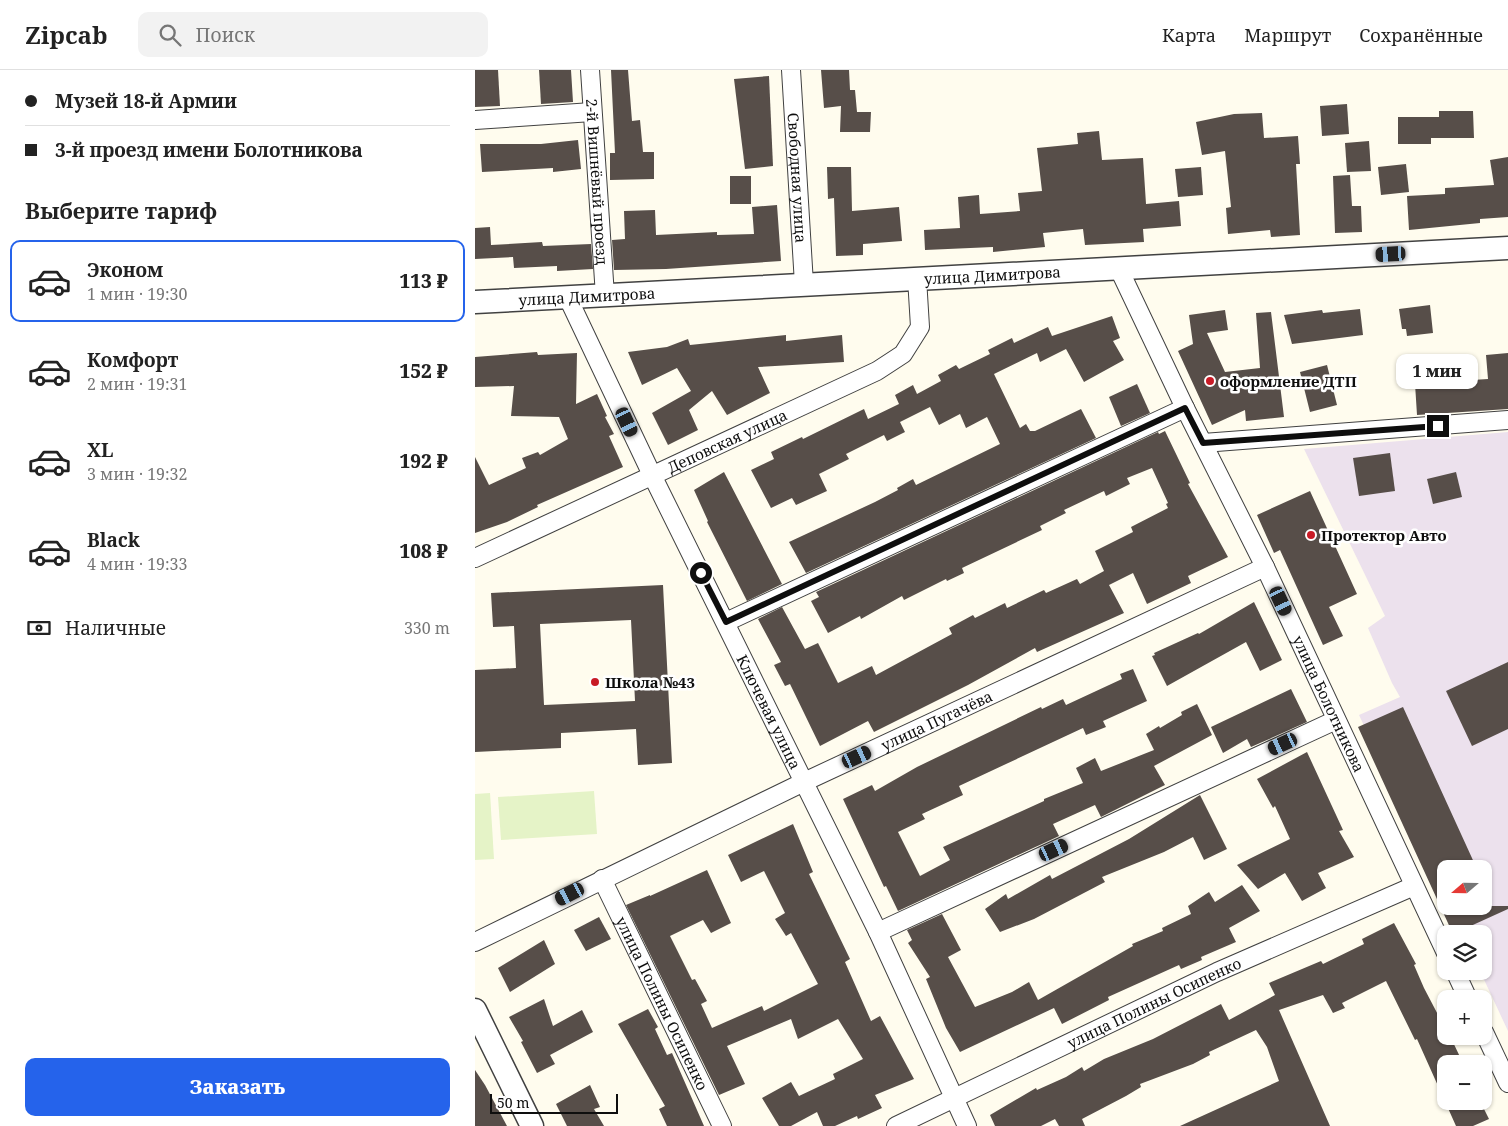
<!DOCTYPE html>
<html lang="ru">
<meta charset="utf-8">
<style>
:root{--surface:#fff;--page:#f2f2f2;--text:#222;--muted:#767676;--line:#e0e0e0;--accent:#2563eb}
body{margin:0;font-family:"Noto Serif",serif;background:var(--page);color:var(--text);height:100vh;display:flex;flex-direction:column;font-size:19px;white-space:nowrap}
*{box-sizing:border-box;margin:0}
p{font-size:16px;color:var(--muted)}
.icon{flex:none;width:28px;height:28px;fill:none;stroke:currentColor;stroke-width:2;stroke-linecap:round;stroke-linejoin:round}
.map{position:relative;flex:1;overflow:hidden}
.details{display:flex;flex-direction:column;background:var(--surface);width:475px}
.details>*{flex:none}
.banner{display:grid;align-content:center;height:110px;padding:0 25px;background:var(--surface)}
.needle{width:32px;rotate:250deg}
.fabs{position:absolute;left:962px;top:790px;display:grid;gap:10px}
.fabs a{display:grid;place-items:center;width:55px;height:55px;border-radius:10px;background:var(--surface);box-shadow:0 1px 4px #0004;font-size:25px}
.scale{position:absolute;left:15px;bottom:12px;width:128px;box-sizing:border-box;padding-left:5px;border:2px solid #0e0e0e;border-top:0;font-size:14px;line-height:18px;white-space:nowrap;color:#0e0e0e;-webkit-text-stroke:4px #fff;paint-order:stroke}
.end{position:absolute;width:22px;height:22px;margin:-11px;border:6px solid #0e0e0e;background:#fff;box-shadow:0 0 0 2px #fff}
.from{border-radius:50%}
.bubble{position:absolute;height:35px;border-radius:10px;background:var(--surface);box-shadow:0 1px 4px #0004;font-size:16px;font-weight:800;line-height:35px;text-align:center}
.car{position:absolute;width:15px;height:30px;margin:-15px -8px;border-radius:6px;box-shadow:0 0 4px 1px #0007;background:linear-gradient(#222 24%,#8ab4d8 0 40%,#222 0 76%,#8ab4d8 0 86%,#222 0)}
.banner b{display:flex;align-items:center;gap:18px;height:48px;font-size:19px}
.banner b+b{border-top:1px solid var(--line)}
.banner i{width:12px;height:12px;background:var(--text)}
ul{padding:0;list-style:none}
li{display:flex;align-items:center;gap:15px;height:82px;margin:0 10px 8px;padding:0 15px;border:2px solid transparent;border-radius:10px}
li div{flex:1}
li b{display:block;font-size:19px}
li em{font-style:normal;font-weight:800}
li.selected{border-color:var(--accent)}
li>.icon{width:45px;height:45px;stroke-width:1.5}
h2{padding:0 25px;font-size:22px;line-height:60px}
.pay{display:flex;align-items:center;gap:12px;height:55px;padding:0 25px;font-size:19px}
.pay p{margin-inline-start:auto}
.cta{display:flex;gap:10px;margin-top:auto;padding:10px 25px}
.cta a{flex:1;height:58px;border-radius:10px;background:var(--accent);color:#fff;font-size:20px;font-weight:800;line-height:58px;text-align:center}
header{display:flex;align-items:center;gap:30px;box-sizing:border-box;height:70px;padding:0 25px;background:var(--surface);border-bottom:1px solid var(--line)}
header strong{font-size:24px}
nav{display:flex;gap:28px;margin-inline-start:auto;font-size:18px}
.search{width:350px;height:45px;background:var(--page);display:flex;align-items:center;gap:12px;box-sizing:border-box;padding:0 18px;border-radius:10px;color:var(--muted);font-size:19px}
main{display:flex;flex:1;min-height:0}
.map>svg:first-child{display:block}
</style>
<header>
<strong>Zipcab</strong>
<div class="search"><svg class="icon" aria-label="search" viewBox="0 0 24 24"><circle cx="10" cy="10" r="6"/><path d="M15 15l6 6"/></svg>Поиск</div>
<nav><a>Карта</a><a>Маршрут</a><a>Сохранённые</a></nav>
</header>
<main>
<section class="details">
<div class="banner">
<b><i class="from"></i>Музей 18-й Армии</b>
<b><i></i>3-й проезд имени Болотникова</b>
</div>
<h2>Выберите тариф</h2>
<ul>
<li class="selected"><svg class="icon" aria-label="car" viewBox="0 0 24 24"><path d="M5 17H2v-5l4-1 3-4h7l3 4 3 1v5h-3M9 17h6M6 11h13"/><circle cx="7" cy="17" r="2"/><circle cx="17" cy="17" r="2"/></svg><div><b>Эконом</b><p>1 мин · 19:30</p></div><em>113 ₽</em></li>
<li><svg class="icon" aria-label="car" viewBox="0 0 24 24"><path d="M5 17H2v-5l4-1 3-4h7l3 4 3 1v5h-3M9 17h6M6 11h13"/><circle cx="7" cy="17" r="2"/><circle cx="17" cy="17" r="2"/></svg><div><b>Комфорт</b><p>2 мин · 19:31</p></div><em>152 ₽</em></li>
<li><svg class="icon" aria-label="car" viewBox="0 0 24 24"><path d="M5 17H2v-5l4-1 3-4h7l3 4 3 1v5h-3M9 17h6M6 11h13"/><circle cx="7" cy="17" r="2"/><circle cx="17" cy="17" r="2"/></svg><div><b>XL</b><p>3 мин · 19:32</p></div><em>192 ₽</em></li>
<li><svg class="icon" aria-label="car" viewBox="0 0 24 24"><path d="M5 17H2v-5l4-1 3-4h7l3 4 3 1v5h-3M9 17h6M6 11h13"/><circle cx="7" cy="17" r="2"/><circle cx="17" cy="17" r="2"/></svg><div><b>Black</b><p>4 мин · 19:33</p></div><em>108 ₽</em></li>
</ul>
<div class="pay"><svg class="icon" aria-label="cash" viewBox="0 0 24 24"><path d="M3 7h18v10H3z"/><circle cx="12" cy="12" r="2"/></svg>Наличные<p>330 m</p></div>
<div class="cta"><a>Заказать</a></div>
</section>
<div class="map">
<svg width="1033" height="1056" viewBox="0 0 1033 1056">
<rect width="100%" height="100%" fill="#fffcee"/>
<polygon fill="#ece1ed" points="1033,362 1033,961 1005,901 1009,901 1009,864 987,864 974,836 1009,836 1009,799 971,799 971,830 884,645 925,627 917,613 893,558 910,546 829,379"/>
<g fill="#e5f3c7">
<polygon points="119,721 122,764 26,770 23,727"/>
<polygon points="15,723 19,789 0,790 0,724"/>
</g>
<g fill="#574e49" fill-rule="evenodd">
<polygon points="0,0 23,0 25,36 0,37"/>
<polygon points="64,0 96,0 98,32 66,34"/>
<polygon points="136,0 153,0 157,51 165,50 168,82 179,82 179,109 135,110 135,83 140,83"/>
<polygon points="346,0 374,0 375,20 380,20 382,42 396,42 395,62 365,62 366,36 349,38"/>
<polygon points="294,6 298,96 270,99 259,9"/>
<polygon points="872,34 874,64 847,66 845,36"/>
<polygon points="964,41 998,41 999,68 956,68 956,74 923,74 923,47 964,47"/>
<polygon points="787,43 789,68 823,66 825,94 821,94 825,165 796,167 795,160 753,164 751,138 756,137 750,81 727,85 721,52 759,44"/>
<polygon points="624,61 627,90 668,88 671,134 704,131 706,156 668,159 669,172 610,175 608,159 568,163 570,177 518,182 518,177 450,180 449,160 485,158 483,127 504,125 505,144 545,141 543,123 567,121 562,78 603,74 602,63"/>
<polygon points="103,70 106,99 78,102 78,98 7,102 5,74 66,74"/>
<polygon points="894,71 896,101 872,102 870,73"/>
<polygon points="1033,87 1033,147 1005,149 1005,153 934,160 932,126 970,124 970,118 1019,115 1015,90"/>
<polygon points="931,94 934,122 906,125 903,97"/>
<polygon points="352,97 376,97 377,141 424,137 427,171 388,174 388,185 361,186 359,128 353,129"/>
<polygon points="726,97 728,125 703,127 700,99"/>
<polygon points="875,105 877,136 886,136 887,162 860,163 858,106"/>
<rect x="255" y="106" width="21" height="28"/>
<polygon points="302,135 306,191 191,199 139,200 137,170 150,169 149,141 180,140 181,165 242,162 242,165 279,164 277,137"/>
<polygon points="15,157 16,175 67,172 68,176 116,174 118,199 82,201 82,196 39,198 38,187 0,189 0,158"/>
<polygon points="955,235 958,263 932,266 931,259 927,259 924,239"/>
<polygon points="885,239 888,265 817,274 809,245 847,240 848,243"/>
<polygon points="750,240 753,260 732,263 750,302 785,298 781,243 796,242 809,347 771,351 770,340 737,355 703,281 718,274 714,245"/>
<polygon points="637,246 645,268 638,271 649,290 609,312 591,279 565,292 562,283 519,304 545,358 551,354 555,361 560,361 606,339 621,368 331,503 314,472 400,432 423,420 422,418 438,409 441,415 525,374 512,347 491,358 485,344 464,355 455,337 425,352 430,362 412,371 409,365 371,384 374,389 344,404 352,421 321,435 317,428 296,438 276,400 299,389 296,382 327,367 328,369 389,339 393,349 424,334 420,325 438,315 442,324 466,311 463,305 481,295 484,299 515,284 513,280 537,268 539,273 573,257 577,266"/>
<polygon points="311,265 311,271 367,265 369,292 283,297 295,323 252,345 237,321 214,340 223,360 193,375 177,343 216,321 202,298 167,315 153,282 192,277 213,269 215,275"/>
<polygon points="62,282 63,285 102,283 101,334 122,324 132,346 130,347 139,364 134,366 148,397 62,435 63,437 32,452 0,463 0,387 14,415 51,398 47,388 63,382 65,385 93,369 84,347 36,346 39,316 0,317 0,287"/>
<polygon points="1033,283 1033,339 942,345 939,298 965,296 966,312 1013,309 1011,285"/>
<polygon points="852,295 862,335 835,342 825,302"/>
<polygon points="662,314 675,343 646,356 634,327"/>
<polygon points="690,361 715,413 713,414 753,487 713,506 716,513 672,534 658,503 634,515 649,543 562,582 560,578 493,615 399,662 393,651 345,676 315,614 310,616 299,595 306,592 283,549 307,537 330,579 343,573 363,613 397,596 401,605 477,564 474,558 498,545 500,548 530,533 532,538 569,520 571,523 602,509 605,514 629,501 620,481 658,462 656,457 693,438 691,434 693,433 677,398 652,408 655,414 631,426 629,421 589,440 591,443 565,456 567,460 487,498 489,503 472,511 471,509 429,530 427,526 386,549 385,546 353,563 336,531 344,527 341,522 683,362 684,364"/>
<polygon points="915,383 920,421 884,426 878,388"/>
<polygon points="249,402 307,514 272,531 232,452 233,451 219,420"/>
<polygon points="981,402 987,427 958,434 952,409"/>
<polygon points="835,421 882,524 854,537 868,566 848,575 805,480 799,483 782,445"/>
<path d="M 188,515 L 197,693 L 163,695 L 161,659 L 86,663 L 86,678 L 0,682 L 0,600 L 41,598 L 39,556 L 18,557 L 16,523 ZM 156,550 L 160,631 L 69,635 L 65,554 Z"/>
<polygon points="779,532 807,590 785,601 771,572 692,616 677,586 680,585 679,583 723,563 724,564"/>
<polygon points="1033,592 1033,659 997,676 971,621"/>
<polygon points="658,599 672,631 628,651 631,657 611,665 608,658 484,716 488,725 447,744 450,749 423,762 445,806 475,790 468,777 569,731 569,729 608,713 601,698 620,688 626,701 679,680 671,664 684,656 685,658 707,645 706,642 722,634 737,665 679,696 690,715 626,747 620,735 578,754 584,766 423,841 411,816 409,817 368,729 397,715 400,721 442,697 566,637 567,639 588,629 591,635 647,609 645,604"/>
<polygon points="816,619 832,652 776,677 772,669 748,683 736,657"/>
<polygon points="928,637 1002,799 971,799 971,836 1033,836 1033,839 978,864 883,657"/>
<polygon points="832,682 868,760 864,761 879,787 843,803 851,818 827,831 810,803 783,819 762,795 815,769 800,736 798,738 782,709"/>
<polygon points="725,725 752,779 729,790 718,767 689,782 627,807 630,812 559,849 525,862 510,839 531,824 533,829 575,805 577,809 654,769"/>
<polygon points="318,754 338,802 334,804 375,889 370,892 396,951 405,946 439,1009 400,1025 407,1038 383,1049 382,1046 360,1056 348,1056 342,1042 316,1056 304,1056 287,1028 316,1012 324,1026 360,1009 358,1004 388,989 363,949 323,969 316,949 252,976 270,1014 244,1025 151,835 175,825 175,826 232,800 256,853 236,863 228,850 195,866 217,910 220,909 232,931 226,934 237,958 287,936 289,941 343,914 316,863 311,866 300,849 310,843 289,801 266,812 253,785"/>
<polygon points="767,815 785,841 754,858 761,872 726,887 727,890 706,899 704,895 633,927 634,930 587,954 579,938 485,982 471,958 451,909 455,907 433,873 437,870 432,860 467,844 486,880 473,887 500,937 537,922 554,912 563,930 658,876 657,874 688,861 687,858 716,844 713,836 734,822 740,832"/>
<polygon points="124,847 136,869 111,881 99,860"/>
<polygon points="919,853 941,894 939,895 949,918 971,960 971,966 976,968 986,989 971,994 971,1031 1005,1031 1014,1049 998,1056 981,1056 942,969 940,970 911,911 867,933 870,938 858,943 848,925 804,940 855,1056 705,1056 804,1011 792,977 781,960 734,982 735,985 718,994 665,1014 666,1017 651,1026 607,1049 610,1056 584,1056 580,1049 566,1056 520,1056 515,1045 561,1018 562,1020 591,1007 607,997 609,1001 629,989 678,969 746,934 754,950 800,925 794,913 846,891 848,894 889,874 887,869"/>
<polygon points="69,870 80,894 35,922 23,898"/>
<polygon points="69,929 78,956 107,940 118,962 75,985 80,994 62,1003 46,972 48,971 34,947"/>
<polygon points="173,939 183,957 180,959 192,985 197,983 229,1056 192,1056 184,1039 190,1036 143,954"/>
<polygon points="0,1000 10,1015 32,1056 0,1056"/>
<polygon points="115,1015 125,1037 119,1039 129,1056 92,1056 81,1034"/>
</g>
<g fill="none" stroke-linecap="round" stroke-linejoin="round">
<g stroke="#414141" stroke-width="20">
<g id="minor">
<path id="s1" d="M 115,0 L 130,226"/>
<path id="s2" d="M 316,0 L 329,214"/>
<polyline points="0,50 117,42"/>
<path id="s3" d="M 643,197 L 710,338 L 790,497 L 971,883"/>
<path id="s4" d="M 93,228 L 177,405 L 403,862 L 492,1056"/>
<polyline points="728,373 1033,350"/>
<path id="s5" d="M 0,488 L 402,301 L 428,284 L 445,257 L 442,208"/>
<polyline points="251,552 710,338"/>
<path id="s6" d="M 127,809 L 247,1056"/>
<polyline points="403,862 861,650"/>
<path id="s7" d="M 0,872 L 329,712 L 790,497"/>
<polyline points="980,901 993,929"/>
<polyline points="1009,962 1033,1013"/>
<path id="s8" d="M 421,1056 L 742,902 L 939,816"/>
</g>
</g>
<g stroke="#414141" stroke-width="25">
<g id="tertiary">
<path id="s9" d="M 0,232 L 1033,178"/>
<polyline points="0,940 57,1056"/>
</g>
</g>
<use href="#minor" stroke="#fff" stroke-width="18"/>
<use href="#tertiary" stroke="#fff" stroke-width="22"/>
</g>
<g fill="none" stroke-linecap="round" stroke-linejoin="round">
<polyline stroke="#0e0e0e" stroke-width="6" points="226,503 251,552 710,338 728,373 963,356"/>
</g>
<g fill="#c81b26" stroke="#fff" stroke-width="2">
<circle cx="735" cy="311" r="5"/>
<circle cx="836" cy="465" r="5"/>
<circle cx="120" cy="612" r="5"/>
</g>
<g text-anchor="middle" dominant-baseline="central" stroke-width="5" stroke-linejoin="round" paint-order="stroke">
<g font-size="15" fill="#0e0e0e" stroke="#fff">
<text stroke="none"><textPath href="#s2" startOffset="108">Свободная улица</textPath></text>
<text stroke="none"><textPath href="#s1" startOffset="112">2-й Вишнёвый проезд</textPath></text>
<text stroke="none"><textPath href="#s9" startOffset="518">улица Димитрова</textPath></text>
<text stroke="none"><textPath href="#s9" startOffset="112">улица Димитрова</textPath></text>
<text stroke="none"><textPath href="#s5" startOffset="278">Деповская улица</textPath></text>
<text stroke="none"><textPath href="#s3" startOffset="485">улица Болотникова</textPath></text>
<text stroke="none"><textPath href="#s4" startOffset="460">Ключевая улица</textPath></text>
<text stroke="none"><textPath href="#s7" startOffset="512">улица Пугачёва</textPath></text>
<text stroke="none"><textPath href="#s6" startOffset="138">улица Полины Осипенко</textPath></text>
<text stroke="none"><textPath href="#s8" startOffset="286">улица Полины Осипенко</textPath></text>
</g>
<g font-size="15" font-weight="bold" fill="#0e0e0e" stroke="#fff" text-anchor="start">
<text x="745" y="311">оформление ДТП</text>
<text x="846" y="465">Протектор Авто</text>
<text x="130" y="612">Школа №43</text>
</g>
</g>
</svg>
<div class="fabs">
<a><svg class="needle" viewBox="-14 -14 28 28"><path d="M0-13l5 13h-10z" fill="#e53935"/><path d="M0 13l5-13h-10z" fill="#767676"/></svg></a>
<a><svg class="icon" aria-label="layers" viewBox="0 0 24 24"><path d="M12 4l9 5-9 5-9-5zM3 14l9 5 9-5"/></svg></a>
<a>+</a>
<a>−</a>
</div>
<div class="scale">50 m</div>
<i class="end from" style="left:226px;top:503px"></i>
<i class="end" style="left:963px;top:356px"></i>
<div class="bubble" style="left:921px;top:284px;width:82px">1 мин</div>
<i class="car" style="left:916px;top:184px;rotate:267deg"></i>
<i class="car" style="left:152px;top:352px;rotate:155deg"></i>
<i class="car" style="left:806px;top:531px;rotate:155deg"></i>
<i class="car" style="left:808px;top:674px;rotate:245deg"></i>
<i class="car" style="left:382px;top:687px;rotate:65deg"></i>
<i class="car" style="left:579px;top:780px;rotate:65deg"></i>
<i class="car" style="left:95px;top:824px;rotate:243deg"></i>
</div>
</main>
